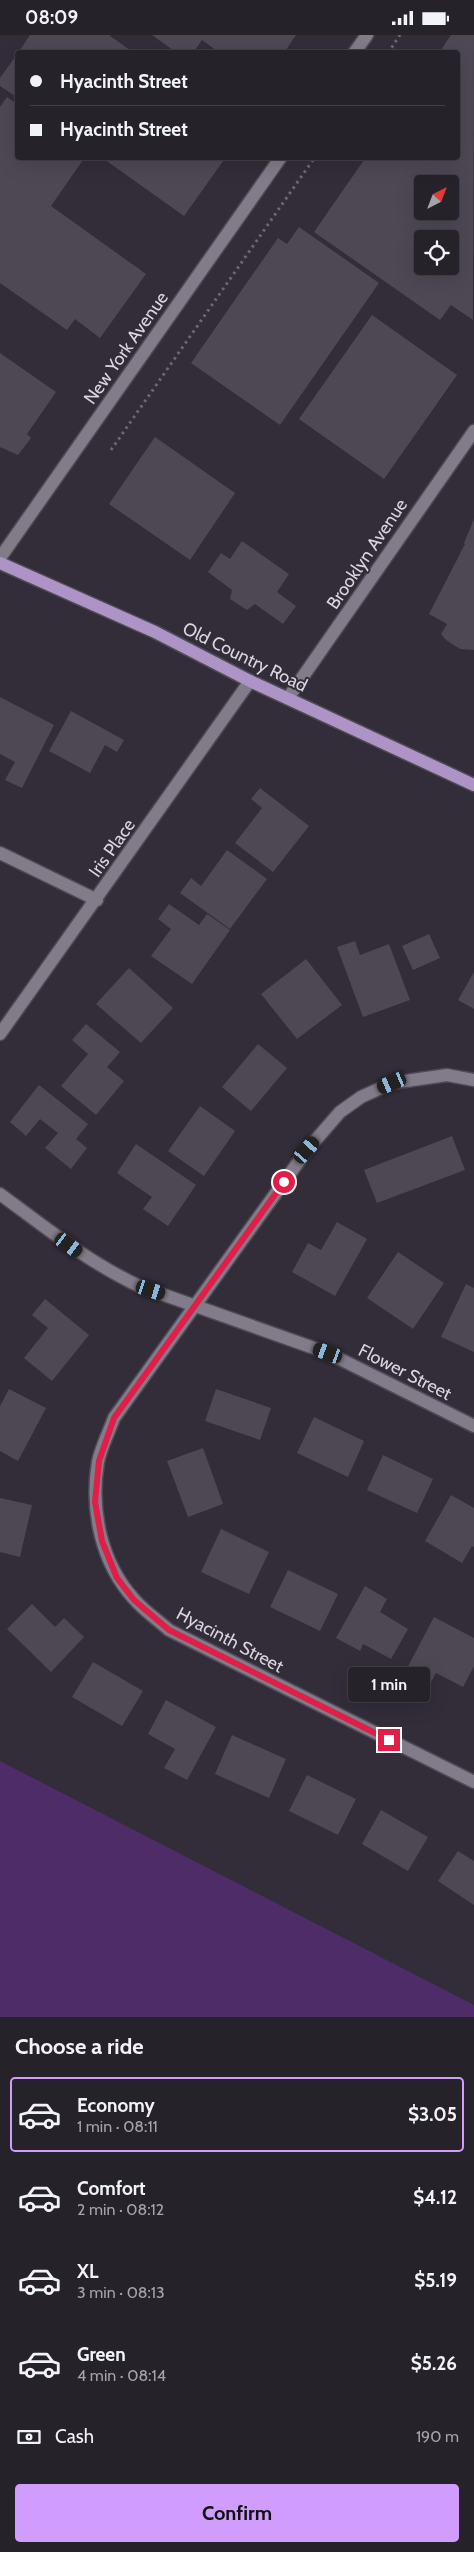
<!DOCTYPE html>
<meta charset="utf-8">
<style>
:root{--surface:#26222a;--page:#2e2a32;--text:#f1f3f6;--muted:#a4a4a8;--line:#423f47;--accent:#d09dff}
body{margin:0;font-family:Cabin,sans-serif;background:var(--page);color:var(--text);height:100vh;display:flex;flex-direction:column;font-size:19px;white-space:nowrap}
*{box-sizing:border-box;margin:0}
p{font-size:16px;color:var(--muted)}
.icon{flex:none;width:28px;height:28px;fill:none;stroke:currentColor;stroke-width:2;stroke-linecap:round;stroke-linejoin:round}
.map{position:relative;height:1982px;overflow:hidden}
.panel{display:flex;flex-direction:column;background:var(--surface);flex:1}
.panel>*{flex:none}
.banner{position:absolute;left:15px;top:15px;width:445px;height:110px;border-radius:5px;box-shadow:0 5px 20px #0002,0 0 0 1px var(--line);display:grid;align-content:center;height:110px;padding:0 15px;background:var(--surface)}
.needle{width:32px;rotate:42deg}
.fabs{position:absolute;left:414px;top:140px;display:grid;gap:10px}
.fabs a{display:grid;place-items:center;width:45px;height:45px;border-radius:5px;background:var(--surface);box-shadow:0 5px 20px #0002,0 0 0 1px var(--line);font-size:25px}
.end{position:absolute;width:22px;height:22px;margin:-11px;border:6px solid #e11d48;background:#fff;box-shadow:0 0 0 2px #fff}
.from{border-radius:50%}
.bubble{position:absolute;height:35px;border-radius:5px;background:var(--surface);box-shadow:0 5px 20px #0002,0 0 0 1px var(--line);font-size:16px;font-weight:700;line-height:35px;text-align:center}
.car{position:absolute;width:15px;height:30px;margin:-15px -8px;border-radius:6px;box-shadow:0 0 4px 1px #0007;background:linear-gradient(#222 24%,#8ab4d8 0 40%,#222 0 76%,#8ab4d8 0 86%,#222 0)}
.banner b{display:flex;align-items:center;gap:18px;height:48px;font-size:19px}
.banner b+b{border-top:1px solid var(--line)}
.banner i{width:12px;height:12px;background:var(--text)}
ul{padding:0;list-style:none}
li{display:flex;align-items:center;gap:15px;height:75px;margin:0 10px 8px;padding:0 5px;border:2px solid transparent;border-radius:5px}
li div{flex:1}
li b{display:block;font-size:19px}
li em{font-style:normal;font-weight:700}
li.current{border-color:var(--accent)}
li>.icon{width:45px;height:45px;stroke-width:1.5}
h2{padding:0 15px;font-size:22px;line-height:60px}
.pay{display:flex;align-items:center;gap:12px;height:55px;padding:0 15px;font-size:19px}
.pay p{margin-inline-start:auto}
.primary-button{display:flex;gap:10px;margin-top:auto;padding:10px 15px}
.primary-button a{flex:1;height:58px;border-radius:5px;background:var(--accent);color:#111;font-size:20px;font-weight:700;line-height:58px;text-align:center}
.status{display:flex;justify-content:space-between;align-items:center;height:35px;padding:0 25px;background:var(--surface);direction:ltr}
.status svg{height:14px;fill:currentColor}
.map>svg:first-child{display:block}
</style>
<div class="status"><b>08:09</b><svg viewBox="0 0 49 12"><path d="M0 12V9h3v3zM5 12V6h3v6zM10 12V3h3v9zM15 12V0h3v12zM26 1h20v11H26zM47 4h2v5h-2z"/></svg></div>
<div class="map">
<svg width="474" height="1982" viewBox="0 0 474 1982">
<rect width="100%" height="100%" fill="#322d38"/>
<polygon fill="#4d2c68" points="0,1726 474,1970 474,1982 0,1982"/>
<g fill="#4e4854" fill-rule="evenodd">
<polygon points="30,0 109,0 134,18 18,18"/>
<polygon points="152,0 296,0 284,18 220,18 202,5 193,18 177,18"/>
<path d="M 451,0 L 474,0 L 473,285 L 451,270 L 440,285 L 314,197 L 366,122 L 458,122 L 458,18 L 439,18 ZM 422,149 L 450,149 L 450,176 L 422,176 ZM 422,204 L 450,204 L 450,231 L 422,231 Z"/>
<polygon points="18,18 18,63 0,51 0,43"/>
<polygon points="7,62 18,70 18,122 85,122 51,171 146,239 100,303 75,284 67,295 0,248 0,72"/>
<polygon points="101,122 226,122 184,181"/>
<polygon points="299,192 379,248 280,390 191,328 278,203 287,209"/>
<polygon points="372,280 457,340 384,444 299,384"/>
<polygon points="0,318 56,357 27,399 31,403 18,420 0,412"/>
<polygon points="155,402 235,458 190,525 109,469"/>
<polygon points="474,484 474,615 460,614 446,605 441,599 447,589 429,579 465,509 464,508"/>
<polygon points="242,506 289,539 277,557 296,571 283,589 255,569 247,575 230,564 232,555 208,537 221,518 230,524"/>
<polygon points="0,662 54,690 22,753 5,745 15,727 0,719"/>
<polygon points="71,676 124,705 117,717 105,710 90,738 49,716"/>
<polygon points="260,753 309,791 273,837 235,808 262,773 251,764"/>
<polygon points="227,815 267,844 230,894 180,858 191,843 201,851"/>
<polygon points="169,869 199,890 207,879 230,895 192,949 151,921 171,894 158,884"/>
<polygon points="429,899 440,923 413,935 402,911"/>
<polygon points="355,906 360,920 389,909 410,965 363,982 337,912"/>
<polygon points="306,924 342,970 297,1004 261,959"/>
<polygon points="129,933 173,973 141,1008 96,969"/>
<polygon points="474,937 474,974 458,965"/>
<polygon points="86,989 120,1017 107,1032 124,1046 96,1080 61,1051 88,1019 72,1005"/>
<polygon points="258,1009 287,1033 251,1076 222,1052"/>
<polygon points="39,1050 88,1089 76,1104 87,1113 71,1134 45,1113 58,1098 40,1084 26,1101 10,1087"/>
<polygon points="200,1071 235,1096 204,1141 168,1116"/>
<polygon points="452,1101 465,1135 377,1168 364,1135"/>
<polygon points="136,1109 196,1150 168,1191 143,1174 152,1162 117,1138"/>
<polygon points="337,1187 367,1204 335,1261 292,1237 308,1208 321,1215"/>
<polygon points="398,1217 444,1248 413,1294 367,1263"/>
<polygon points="466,1249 474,1253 474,1317 441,1302"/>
<polygon points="45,1264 89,1300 52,1346 24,1323 48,1293 32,1280"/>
<polygon points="9,1354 46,1373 18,1426 0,1416 0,1371"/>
<polygon points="216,1354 271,1373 260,1405 205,1386"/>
<polygon points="314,1382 364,1406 348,1442 297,1418"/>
<polygon points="203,1413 223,1469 188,1482 167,1426"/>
<polygon points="383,1420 433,1444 417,1478 367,1455"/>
<polygon points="451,1460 474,1473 474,1512 472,1511 462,1528 425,1506"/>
<polygon points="0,1463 32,1470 20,1522 0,1517"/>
<polygon points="221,1494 269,1517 249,1559 201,1537"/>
<polygon points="288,1535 338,1559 320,1596 270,1572"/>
<polygon points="365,1551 387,1564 380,1577 408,1594 391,1624 363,1609 360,1616 336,1603"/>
<polygon points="32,1569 55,1592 64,1583 84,1602 51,1637 7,1594"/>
<polygon points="434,1582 474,1603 474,1631 463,1652 436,1638 428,1652 404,1639"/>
<polygon points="93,1627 143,1656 122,1691 72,1662"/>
<polygon points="166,1665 216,1692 187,1745 164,1733 175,1714 148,1699"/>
<polygon points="232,1700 286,1724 269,1763 215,1739"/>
<polygon points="307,1740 356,1764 338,1800 289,1776"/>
<polygon points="381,1775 428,1802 408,1836 362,1809"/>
<polygon points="458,1816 474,1826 474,1870 438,1846"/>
</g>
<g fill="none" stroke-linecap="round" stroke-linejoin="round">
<g stroke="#4f4b54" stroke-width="15">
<g id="minor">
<polyline points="354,18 367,0"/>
<polyline points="0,523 281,122"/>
<polyline points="288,663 474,396"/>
<polyline points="0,818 97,865"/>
<polyline points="0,999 250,646"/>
<path d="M 474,1045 L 447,1040 L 392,1048 L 361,1062 L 340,1077 L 307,1115 L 114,1383 C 109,1397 101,1412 98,1427 C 90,1475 101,1528 134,1564 C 144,1576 158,1585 169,1595 L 474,1747"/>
<path d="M 0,1159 C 45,1192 88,1227 139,1251 L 328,1318 L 474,1391"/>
</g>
</g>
<g stroke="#4f4b54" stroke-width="15">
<polyline id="major" points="0,528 155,597 250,646 474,750"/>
</g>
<g stroke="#6d6872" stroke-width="3" stroke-dasharray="2.5 4" stroke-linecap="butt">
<polyline points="388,18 400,0"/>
<polyline points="111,415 315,122"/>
</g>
<use href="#minor" stroke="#827b89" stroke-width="12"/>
<use href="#major" stroke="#ae93c7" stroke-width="12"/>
</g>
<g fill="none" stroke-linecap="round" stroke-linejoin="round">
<polyline stroke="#e11d48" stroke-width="6" points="284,1147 114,1383 99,1426 95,1467 102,1506 117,1543 134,1565 169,1595 389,1705"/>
</g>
<g text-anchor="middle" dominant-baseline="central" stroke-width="4" stroke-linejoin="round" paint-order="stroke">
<g font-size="18" fill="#d9d5dd" stroke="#322d38">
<text transform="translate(126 313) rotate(-55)">New York Avenue</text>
<text transform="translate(367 519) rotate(-56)">Brooklyn Avenue</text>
<text transform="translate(245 622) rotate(26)">Old Country Road</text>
<text transform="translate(112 813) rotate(-55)">Iris Place</text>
<text transform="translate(405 1337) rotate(27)">Flower Street</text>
<text transform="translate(230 1605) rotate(28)">Hyacinth Street</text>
</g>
</g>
</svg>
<div class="fabs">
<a><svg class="needle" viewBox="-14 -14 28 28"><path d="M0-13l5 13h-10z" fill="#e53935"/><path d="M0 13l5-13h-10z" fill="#a4a4a8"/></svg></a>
<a><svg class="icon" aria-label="locate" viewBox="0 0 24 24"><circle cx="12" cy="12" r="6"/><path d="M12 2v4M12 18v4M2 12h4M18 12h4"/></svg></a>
</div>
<i class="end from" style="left:284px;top:1147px"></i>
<i class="end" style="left:389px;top:1705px"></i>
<div class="bubble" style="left:348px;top:1632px;width:82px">1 min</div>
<i class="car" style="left:392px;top:1048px;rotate:247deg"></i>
<i class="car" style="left:307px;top:1115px;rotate:41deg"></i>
<i class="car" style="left:69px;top:1210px;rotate:126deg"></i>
<i class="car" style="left:151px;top:1255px;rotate:108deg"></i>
<i class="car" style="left:328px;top:1318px;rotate:290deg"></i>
<div class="banner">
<b><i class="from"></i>Hyacinth Street</b>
<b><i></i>Hyacinth Street</b>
</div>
</div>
<section class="panel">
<h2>Choose a ride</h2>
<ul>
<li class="current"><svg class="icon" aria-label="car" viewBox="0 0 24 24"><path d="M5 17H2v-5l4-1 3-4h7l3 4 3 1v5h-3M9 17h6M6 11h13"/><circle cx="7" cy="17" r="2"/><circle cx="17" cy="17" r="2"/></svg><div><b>Economy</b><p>1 min · 08:11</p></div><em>$3.05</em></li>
<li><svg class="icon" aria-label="car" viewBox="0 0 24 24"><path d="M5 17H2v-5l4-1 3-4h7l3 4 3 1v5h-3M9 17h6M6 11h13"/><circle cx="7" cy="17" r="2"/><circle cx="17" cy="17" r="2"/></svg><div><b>Comfort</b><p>2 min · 08:12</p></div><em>$4.12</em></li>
<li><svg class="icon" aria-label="car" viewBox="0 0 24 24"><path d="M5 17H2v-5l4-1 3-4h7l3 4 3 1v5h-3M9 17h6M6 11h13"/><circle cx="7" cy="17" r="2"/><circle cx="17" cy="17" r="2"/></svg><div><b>XL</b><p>3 min · 08:13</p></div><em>$5.19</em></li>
<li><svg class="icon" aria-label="car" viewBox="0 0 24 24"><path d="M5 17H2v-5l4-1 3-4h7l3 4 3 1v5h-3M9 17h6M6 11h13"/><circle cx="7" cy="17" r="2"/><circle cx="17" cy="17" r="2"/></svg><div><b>Green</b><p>4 min · 08:14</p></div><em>$5.26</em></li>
</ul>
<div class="pay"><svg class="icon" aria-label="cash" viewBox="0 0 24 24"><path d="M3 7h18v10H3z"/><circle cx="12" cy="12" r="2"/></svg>Cash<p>190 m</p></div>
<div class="primary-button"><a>Confirm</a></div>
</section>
